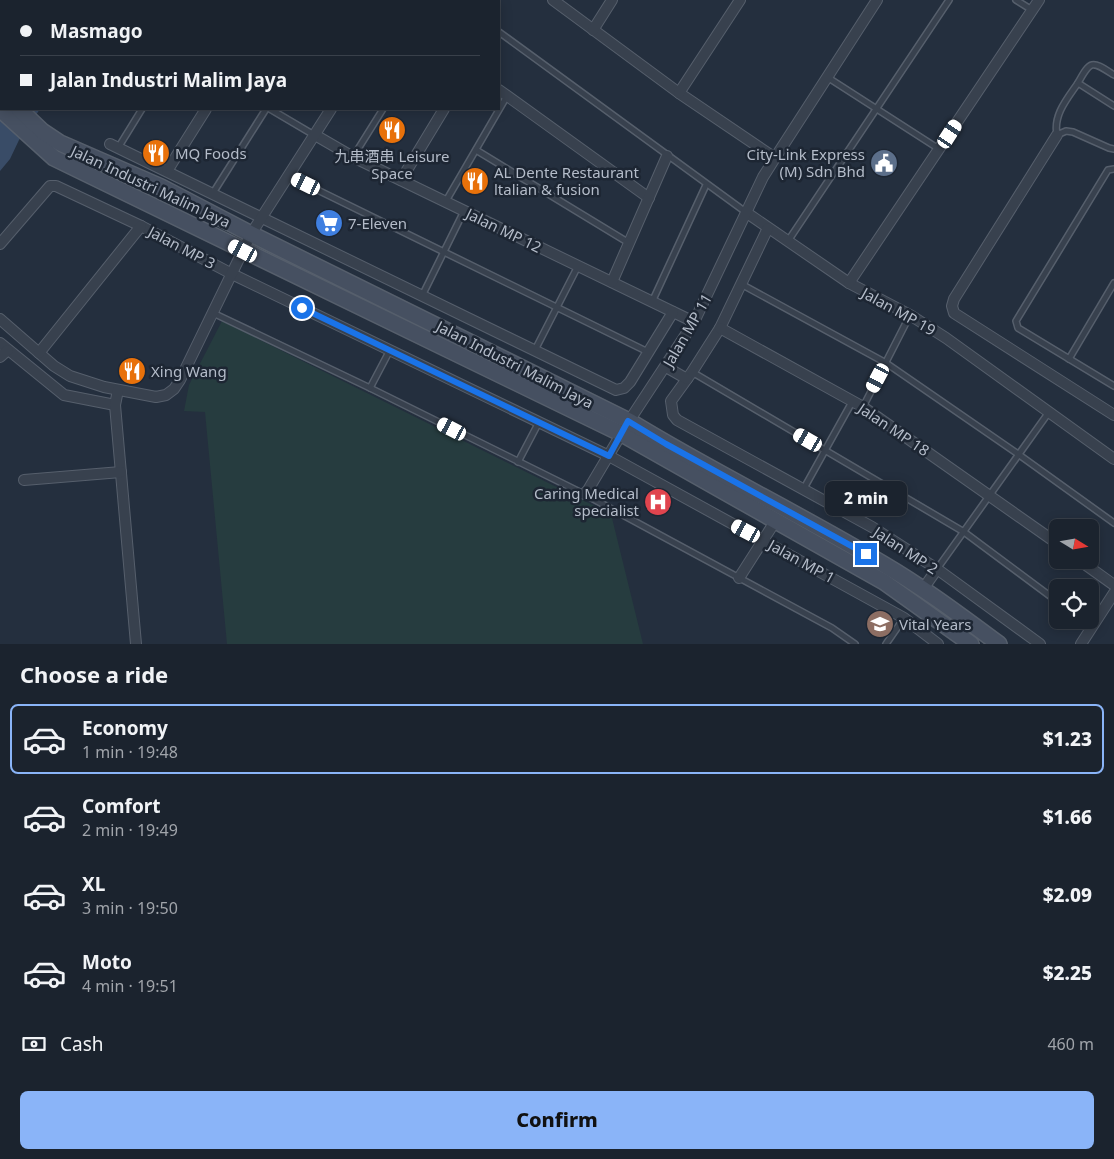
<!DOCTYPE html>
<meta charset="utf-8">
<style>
:root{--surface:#1b232e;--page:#282f3a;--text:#f1f3f6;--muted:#a0a4aa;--line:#39404a;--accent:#8ab4f8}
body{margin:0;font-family:"Noto Sans","Noto Sans SC",sans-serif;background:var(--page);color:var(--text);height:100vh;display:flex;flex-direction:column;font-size:19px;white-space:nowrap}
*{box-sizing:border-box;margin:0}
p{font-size:16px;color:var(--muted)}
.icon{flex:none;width:28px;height:28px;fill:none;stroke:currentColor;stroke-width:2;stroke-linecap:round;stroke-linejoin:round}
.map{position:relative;height:644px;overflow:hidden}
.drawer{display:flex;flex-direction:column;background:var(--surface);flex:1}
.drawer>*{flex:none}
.guide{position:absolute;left:0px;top:0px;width:500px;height:110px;box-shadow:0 2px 12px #0003,0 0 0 1px var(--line);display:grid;align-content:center;height:110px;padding:0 20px;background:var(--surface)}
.needle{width:32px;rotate:101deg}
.controls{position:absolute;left:1049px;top:519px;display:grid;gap:10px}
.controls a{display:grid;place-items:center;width:50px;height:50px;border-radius:8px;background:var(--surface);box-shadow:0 2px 12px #0003,0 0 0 1px var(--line);font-size:25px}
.end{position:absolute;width:22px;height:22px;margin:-11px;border:6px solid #1a73e8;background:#fff;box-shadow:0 0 0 2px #fff}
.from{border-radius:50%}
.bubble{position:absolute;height:35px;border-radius:8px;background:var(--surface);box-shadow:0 2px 12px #0003,0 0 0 1px var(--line);font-size:16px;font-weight:800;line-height:35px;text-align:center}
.car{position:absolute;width:15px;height:30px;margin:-15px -8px;border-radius:6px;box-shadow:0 0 4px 1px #0007;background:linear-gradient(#fff 24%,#345 0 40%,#fff 0 76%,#345 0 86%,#fff 0)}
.guide b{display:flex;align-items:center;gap:18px;height:48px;font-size:19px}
.guide b+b{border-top:1px solid var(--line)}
.guide i{width:12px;height:12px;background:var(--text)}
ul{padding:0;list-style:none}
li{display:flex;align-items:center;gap:15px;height:70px;margin:0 10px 8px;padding:0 10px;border:2px solid transparent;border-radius:8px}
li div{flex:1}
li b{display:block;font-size:19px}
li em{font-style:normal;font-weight:800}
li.on{border-color:var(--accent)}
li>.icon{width:45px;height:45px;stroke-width:1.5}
h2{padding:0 20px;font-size:22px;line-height:60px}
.pay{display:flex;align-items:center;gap:12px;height:55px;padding:0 20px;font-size:19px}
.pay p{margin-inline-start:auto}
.primary-button{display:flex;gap:10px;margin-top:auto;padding:10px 20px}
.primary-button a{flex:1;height:58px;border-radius:8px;background:var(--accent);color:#111;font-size:20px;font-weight:800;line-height:58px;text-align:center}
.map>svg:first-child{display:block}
</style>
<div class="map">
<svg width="1114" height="644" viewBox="0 0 1114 644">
<rect width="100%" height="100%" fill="#242f3e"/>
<polygon fill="#263c3f" points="222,321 611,514 643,644 227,644 205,412 184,411 189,385"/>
<polygon fill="#394c67" points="5,109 40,109 19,140 10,159 0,171 0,116"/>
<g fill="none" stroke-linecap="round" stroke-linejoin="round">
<polyline stroke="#394c67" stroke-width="3" points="0,56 1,58"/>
<g stroke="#565f6c" stroke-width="8">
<g id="service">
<polyline points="454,0 456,1"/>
<polyline points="1016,0 1032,10"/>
<polyline points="499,32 747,213"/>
<polyline points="827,77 939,149"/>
<path d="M 1078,83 C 1091,59 1092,61 1114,75"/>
<path d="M 1114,106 L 1078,83 C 1067,99 1053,115 1057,135 L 1066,131 L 1073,132 L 1109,148 L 1114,149"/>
<polyline points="270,109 314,135"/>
<polyline points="118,148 142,109"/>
<polyline points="476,150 629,243"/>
<polyline points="353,157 383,109"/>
<polyline points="1114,169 1108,170 1016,321 1018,328 1114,386"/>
<polyline points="289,176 648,352"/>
<polyline points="213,193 266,109"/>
<polyline points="446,201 507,96"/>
<polyline points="788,241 949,0"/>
<polyline points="741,284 886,363 1018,454 1114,523"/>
<polyline points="422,296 464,211"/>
<polyline points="652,302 706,185"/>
<polyline points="213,313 370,388 584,494 832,628 855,644"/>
<polyline points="535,350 578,266"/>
<polyline points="1069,359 1114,283"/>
<polyline points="692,372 964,532 1058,602"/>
<polyline points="370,388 390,350"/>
<polyline points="863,407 910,315"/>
<polyline points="518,462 539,422"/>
<polyline points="803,490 852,402"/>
<polyline points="937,569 1049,412"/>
<polyline points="1082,620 1092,627"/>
<polyline points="886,644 904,618"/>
</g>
</g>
<g stroke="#565f6c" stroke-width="12">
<g id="minor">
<polyline points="553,0 679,93 775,158"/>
<polyline points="398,1 399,0"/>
<polyline points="593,30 612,0"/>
<polyline points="499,90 649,198"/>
<polyline points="679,93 740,0"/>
<polyline points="315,135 353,157 694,322"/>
<polyline points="1057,135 954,299 952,306 954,313 1114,415"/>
<polyline points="110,144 616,390 624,388 630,382 673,312"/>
<polyline points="167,171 206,109"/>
<polyline points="401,180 444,109"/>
<polyline points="747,213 849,283 910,315 946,338 1114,459"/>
<polyline points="768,228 720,328 692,372 671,401 673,415 677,420 872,527 937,569 1040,644"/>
<polyline points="0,244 50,186 56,186 141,226 232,274 609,456 904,618 938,644"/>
<polyline points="612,282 667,156"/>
<polyline points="849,283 1039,0"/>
<polyline points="0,319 54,366 70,376 104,387 156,397 166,395 174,389 180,380 251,234 331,109"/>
<polyline points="720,328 863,407 1058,544"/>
<polyline points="0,343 64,395 115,405"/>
<polyline points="39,353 141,226"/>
<polyline points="0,357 8,350"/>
<polyline points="666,367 687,379"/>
<polyline points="118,390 115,405 136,644"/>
<polyline points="24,480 121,472"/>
<polyline points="584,494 588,490 629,421 694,322 763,177 775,158 877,0"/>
<polyline points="1079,560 1114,585"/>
<polyline points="739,578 776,520"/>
<polyline points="923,589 937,569"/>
<polyline points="1081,644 1114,593"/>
</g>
</g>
<g stroke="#565f6c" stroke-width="18">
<g id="secondary">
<polyline points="0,90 1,92"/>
<polyline points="0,109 54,158 622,434 884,582 971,644"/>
<path d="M 19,109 L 42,131 L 60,143 L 161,187 L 251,234 L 629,421 C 712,472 800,514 883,564 C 924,588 961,616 999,644"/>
</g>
</g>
<use href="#service" stroke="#38414e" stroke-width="5"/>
<use href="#minor" stroke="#38414e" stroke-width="10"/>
<use href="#secondary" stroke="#465061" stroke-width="15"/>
</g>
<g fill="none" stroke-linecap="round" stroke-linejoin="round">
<polyline stroke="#1a73e8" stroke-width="6" points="302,308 609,456 628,421 666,444 866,554"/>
</g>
<defs>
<g id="restaurant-disc" transform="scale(1.4375)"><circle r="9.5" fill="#e8710a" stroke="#1d2633"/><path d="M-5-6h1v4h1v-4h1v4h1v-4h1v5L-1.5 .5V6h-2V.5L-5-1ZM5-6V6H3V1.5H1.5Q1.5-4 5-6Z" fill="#fff"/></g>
<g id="civic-disc" transform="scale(1.4375)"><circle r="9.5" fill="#5c6f8a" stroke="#1d2633"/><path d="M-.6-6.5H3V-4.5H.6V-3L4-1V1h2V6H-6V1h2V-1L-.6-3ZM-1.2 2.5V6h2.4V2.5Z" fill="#fff"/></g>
<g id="supermarket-disc" transform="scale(1.4375)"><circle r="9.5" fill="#3f7fe0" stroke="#1d2633"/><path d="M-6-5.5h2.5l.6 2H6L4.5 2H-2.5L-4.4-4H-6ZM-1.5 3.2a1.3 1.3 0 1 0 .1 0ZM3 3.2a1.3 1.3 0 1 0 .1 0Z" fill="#fff"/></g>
<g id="hospital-disc" transform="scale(1.4375)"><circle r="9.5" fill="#e0444e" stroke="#1d2633"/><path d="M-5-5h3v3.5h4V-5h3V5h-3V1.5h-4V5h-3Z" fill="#fff"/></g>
<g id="school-disc" transform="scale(1.4375)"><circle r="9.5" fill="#8d6e63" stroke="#1d2633"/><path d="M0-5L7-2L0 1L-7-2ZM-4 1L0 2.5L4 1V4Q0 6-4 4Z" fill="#fff"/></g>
</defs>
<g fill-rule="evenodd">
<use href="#restaurant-disc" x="392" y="130"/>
<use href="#restaurant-disc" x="156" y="153"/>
<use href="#civic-disc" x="884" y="163"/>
<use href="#restaurant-disc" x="475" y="181"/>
<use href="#supermarket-disc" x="329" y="223"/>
<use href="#restaurant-disc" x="132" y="371"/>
<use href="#hospital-disc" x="658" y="502"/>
<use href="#school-disc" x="880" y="624"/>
</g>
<g text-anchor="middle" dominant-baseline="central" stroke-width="5" stroke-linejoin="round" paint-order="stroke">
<g font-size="15" fill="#b4bcc9" stroke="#1d2633" text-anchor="start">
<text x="175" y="153">MQ Foods</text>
<text x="865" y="154" text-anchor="end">City-Link Express<tspan x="865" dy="17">(M) Sdn Bhd</tspan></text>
<text x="392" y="156" text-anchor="middle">九串酒串 Leisure<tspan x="392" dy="17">Space</tspan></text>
<text x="494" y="172">AL Dente Restaurant<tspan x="494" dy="17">ltalian &amp; fusion</tspan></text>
<text x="348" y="223">7-Eleven</text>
<text x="151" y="371">Xing Wang</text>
<text x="639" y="493" text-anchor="end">Caring Medical<tspan x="639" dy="17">specialist</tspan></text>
<text x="899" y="624">Vital Years</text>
</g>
<g font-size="15" fill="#b4bcc9" stroke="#1d2633">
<text transform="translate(151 186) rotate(25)">Jalan Industri Malim Jaya</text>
<text transform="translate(504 230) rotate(26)">Jalan MP 12</text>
<text transform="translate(182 247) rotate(28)">Jalan MP 3</text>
<text transform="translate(899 311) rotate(29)">Jalan MP 19</text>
<text transform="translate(687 330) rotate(-60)">Jalan MP 11</text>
<text transform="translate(515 364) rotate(27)">Jalan Industri Malim Jaya</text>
<text transform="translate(894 429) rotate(34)">Jalan MP 18</text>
<text transform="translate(906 550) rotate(33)">Jalan MP 2</text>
<text transform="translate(802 561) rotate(29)">Jalan MP 1</text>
</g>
</g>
</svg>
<div class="controls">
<a><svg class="needle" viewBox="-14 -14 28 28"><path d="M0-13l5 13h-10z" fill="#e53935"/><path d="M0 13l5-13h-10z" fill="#a0a4aa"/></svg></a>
<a><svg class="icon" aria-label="locate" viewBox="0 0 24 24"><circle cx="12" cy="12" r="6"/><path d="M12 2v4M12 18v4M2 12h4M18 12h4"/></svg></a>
</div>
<i class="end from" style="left:302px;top:308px"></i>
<i class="end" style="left:866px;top:554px"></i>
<div class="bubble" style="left:825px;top:481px;width:82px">2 min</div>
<i class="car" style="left:950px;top:134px;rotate:33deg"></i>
<i class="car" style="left:306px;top:184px;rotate:296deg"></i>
<i class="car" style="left:243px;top:251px;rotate:297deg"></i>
<i class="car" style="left:878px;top:378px;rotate:208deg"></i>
<i class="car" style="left:452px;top:429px;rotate:297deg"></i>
<i class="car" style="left:808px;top:440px;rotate:300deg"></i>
<i class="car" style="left:746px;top:531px;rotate:298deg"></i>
<div class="guide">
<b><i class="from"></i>Masmago</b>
<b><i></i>Jalan Industri Malim Jaya</b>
</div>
</div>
<section class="drawer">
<h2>Choose a ride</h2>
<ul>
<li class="on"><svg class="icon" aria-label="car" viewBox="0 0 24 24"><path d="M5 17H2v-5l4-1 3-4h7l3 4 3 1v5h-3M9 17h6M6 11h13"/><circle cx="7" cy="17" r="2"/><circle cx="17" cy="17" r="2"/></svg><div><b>Economy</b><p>1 min · 19:48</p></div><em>$1.23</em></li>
<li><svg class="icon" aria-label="car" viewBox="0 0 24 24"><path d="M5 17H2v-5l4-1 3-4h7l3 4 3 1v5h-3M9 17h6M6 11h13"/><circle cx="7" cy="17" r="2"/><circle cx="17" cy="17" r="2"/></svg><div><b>Comfort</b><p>2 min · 19:49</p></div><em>$1.66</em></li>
<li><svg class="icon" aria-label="car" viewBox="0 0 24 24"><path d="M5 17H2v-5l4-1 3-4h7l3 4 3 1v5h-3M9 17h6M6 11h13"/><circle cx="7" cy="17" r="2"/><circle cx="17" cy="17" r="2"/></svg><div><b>XL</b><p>3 min · 19:50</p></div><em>$2.09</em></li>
<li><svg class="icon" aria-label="car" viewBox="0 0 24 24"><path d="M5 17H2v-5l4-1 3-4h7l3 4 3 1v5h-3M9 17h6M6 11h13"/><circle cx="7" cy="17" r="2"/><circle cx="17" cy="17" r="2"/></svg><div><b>Moto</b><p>4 min · 19:51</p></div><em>$2.25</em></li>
</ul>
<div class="pay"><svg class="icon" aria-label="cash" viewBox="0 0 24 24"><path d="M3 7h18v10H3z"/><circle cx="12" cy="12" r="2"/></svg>Cash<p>460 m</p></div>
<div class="primary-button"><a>Confirm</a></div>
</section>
